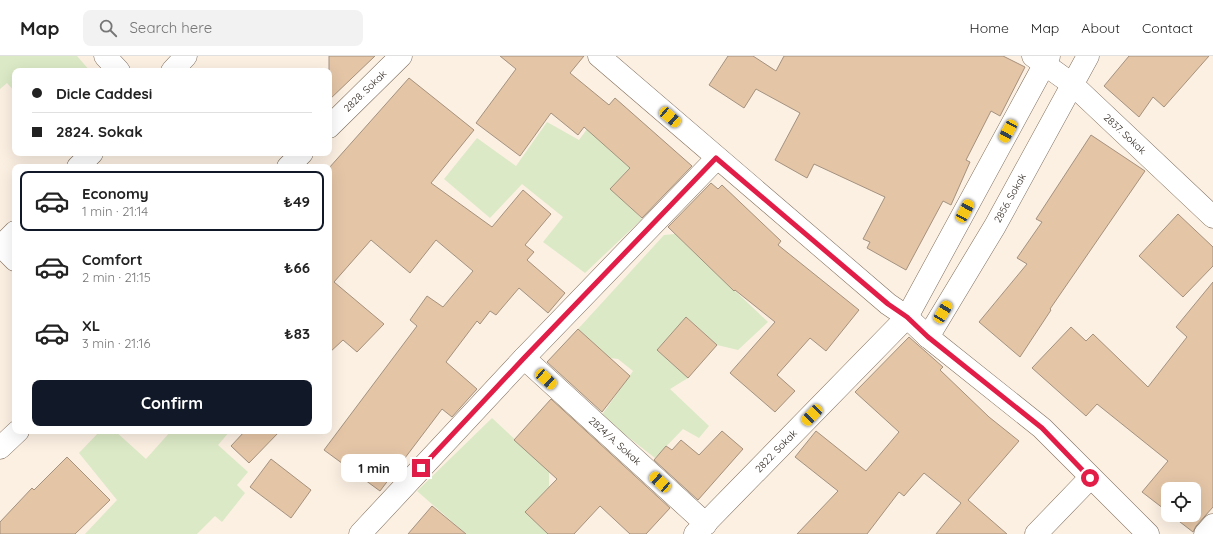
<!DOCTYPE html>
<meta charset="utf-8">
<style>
:root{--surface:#fff;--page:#f2f2f2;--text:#222;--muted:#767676;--line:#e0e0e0;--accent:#111827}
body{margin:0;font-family:Quicksand,sans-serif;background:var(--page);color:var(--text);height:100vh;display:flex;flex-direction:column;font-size:15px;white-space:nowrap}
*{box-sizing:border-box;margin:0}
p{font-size:13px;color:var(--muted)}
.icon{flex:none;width:22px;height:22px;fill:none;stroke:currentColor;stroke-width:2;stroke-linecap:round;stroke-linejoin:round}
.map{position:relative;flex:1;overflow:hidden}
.panel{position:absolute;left:12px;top:108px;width:320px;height:270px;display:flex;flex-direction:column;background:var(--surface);border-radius:8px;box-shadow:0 4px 16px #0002}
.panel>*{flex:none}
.banner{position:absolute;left:12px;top:12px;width:320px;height:88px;border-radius:8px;box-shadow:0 4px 16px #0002;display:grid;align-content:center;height:88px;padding:0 20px;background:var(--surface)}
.buttons{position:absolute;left:1161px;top:426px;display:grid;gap:8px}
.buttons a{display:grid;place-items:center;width:40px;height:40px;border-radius:8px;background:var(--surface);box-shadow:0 4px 16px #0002;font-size:20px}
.end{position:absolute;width:18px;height:18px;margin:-9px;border:5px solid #e11d48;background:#fff;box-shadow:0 0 0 2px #fff}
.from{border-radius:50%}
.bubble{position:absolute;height:28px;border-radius:8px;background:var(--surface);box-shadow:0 4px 16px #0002;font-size:13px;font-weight:800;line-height:28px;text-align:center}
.car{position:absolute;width:12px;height:24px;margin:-12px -6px;border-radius:5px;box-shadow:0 0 3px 1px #0007;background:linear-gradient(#f5c518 24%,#345 0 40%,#f5c518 0 76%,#345 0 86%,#f5c518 0)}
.banner b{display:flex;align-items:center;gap:14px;height:38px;font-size:15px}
.banner b+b{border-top:1px solid var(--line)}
.banner i{width:10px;height:10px;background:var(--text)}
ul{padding:7px 0 0;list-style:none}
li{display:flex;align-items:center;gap:12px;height:60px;margin:0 8px 6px;padding:0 12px;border:2px solid transparent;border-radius:8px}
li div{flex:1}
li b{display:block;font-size:15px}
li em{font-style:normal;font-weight:800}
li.current{border-color:var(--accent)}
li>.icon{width:36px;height:36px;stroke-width:1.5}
.action{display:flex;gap:8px;margin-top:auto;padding:8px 20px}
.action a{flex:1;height:46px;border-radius:8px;background:var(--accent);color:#fff;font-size:16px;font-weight:800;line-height:46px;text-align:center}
header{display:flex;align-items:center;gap:24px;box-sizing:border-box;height:56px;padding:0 20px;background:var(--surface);border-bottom:1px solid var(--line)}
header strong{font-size:19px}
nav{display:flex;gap:22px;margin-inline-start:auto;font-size:14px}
.search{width:280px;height:36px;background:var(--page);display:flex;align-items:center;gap:10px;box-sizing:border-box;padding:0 14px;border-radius:8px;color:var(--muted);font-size:15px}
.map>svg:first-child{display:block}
</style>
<header>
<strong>Map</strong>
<div class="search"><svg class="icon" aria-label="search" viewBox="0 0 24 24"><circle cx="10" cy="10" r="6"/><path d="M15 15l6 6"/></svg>Search here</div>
<nav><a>Home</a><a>Map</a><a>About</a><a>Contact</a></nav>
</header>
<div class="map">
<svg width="1213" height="478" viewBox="0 0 1213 478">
<rect width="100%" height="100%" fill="#fcf0e3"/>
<g fill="#dbe9c6">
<polygon points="0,0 77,0 90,15 15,15 15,36 7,27 0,33"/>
<polygon points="547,66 579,84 587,73 630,112 611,133 642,163 585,217 543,186 563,161 522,128 490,162 444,123 477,82 516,110"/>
<polygon points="675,178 768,266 738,294 717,289 686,261 657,294 688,322 670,333 709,370 699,382 683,373 655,402 601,360 633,315 618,303 610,302 578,273 664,179"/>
<polygon points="492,362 549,415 549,431 526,456 548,478 466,478 417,435"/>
<polygon points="100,375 115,375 146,403 171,375 230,375 218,389 248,416 237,429 245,437 222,466 215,460 197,478 85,478 117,444 79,397"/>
</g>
<g fill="#e4c5a6" stroke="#a4917e">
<polygon points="329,0 375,0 329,44"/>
<polygon points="500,0 584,0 570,17 609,49 615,42 692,110 642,162 610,133 630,112 584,71 578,79 551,57 520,100 476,67 516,13"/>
<polygon points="728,0 753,0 776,15 784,0 1003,0 1025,11 1000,60 991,55 966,104 970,106 951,149 943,145 906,214 867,192 870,186 863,183 885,141 814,108 807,122 775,104 800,57 756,33 744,52 709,29"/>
<polygon points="1129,0 1209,0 1164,51 1153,41 1139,61 1104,30"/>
<polygon points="409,22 474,74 431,127 492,171 523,134 551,158 525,189 534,196 527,204 565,237 548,257 519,232 496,259 490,255 480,268 477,265 446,306 477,333 452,361 442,353 380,435 324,394 417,270 410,264 427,240 443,251 473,215 436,184 410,217 371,184 334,226 384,268 357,296 343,284 329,297 329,112"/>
<polygon points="1091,79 1145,115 1050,253 1051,254 1020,301 979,266 1027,208 1017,202 1042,166 1036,163"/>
<polygon points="711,127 718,133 722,129 781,185 778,189 859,254 826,295 810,282 777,319 795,335 775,356 730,317 775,266 735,234 734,235 668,171"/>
<polygon points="1178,158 1213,191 1213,210 1183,241 1139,200"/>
<polygon points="1213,226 1213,451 1196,470 1193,476 1171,459 1194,459 1194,433 1168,433 1168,456 1142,436 1168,405 1097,348 1086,360 1032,312 1071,271 1086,285 1093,278 1148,331 1187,281 1176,271"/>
<polygon points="686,261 717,289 688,322 657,294"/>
<polygon points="578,273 630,320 602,356 547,306"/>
<polygon points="909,281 943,311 940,314 989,361 1019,385 968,444 1007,478 936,478 961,447 924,417 904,440 899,436 867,478 797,478 838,435 795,401 816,375 866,415 899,376 855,336"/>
<polygon points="551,343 670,452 646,478 630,478 600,450 574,478 548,478 525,456 557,423 514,384"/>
<polygon points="245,375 280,375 249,407 231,390"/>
<polygon points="722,375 743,393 698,444 654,404 666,390 672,394 681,384 699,399"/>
<polygon points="67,401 110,444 75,478 0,478 0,466 32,432 34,434"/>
<polygon points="271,403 311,434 291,462 250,431"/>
<polygon points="432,450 466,478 408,478"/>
</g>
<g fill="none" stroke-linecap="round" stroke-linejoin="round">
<g stroke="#7f6d5a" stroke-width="23">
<g id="minor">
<polyline points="105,0 119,15"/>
<polyline points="599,0 888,248 907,261 928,281 1042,372 1148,478"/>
<polyline points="1033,0 1072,28 1213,161"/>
<polyline points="172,15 186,0"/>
<polyline points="329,71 401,0"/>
<polyline points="78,111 92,97"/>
<polyline points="288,111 302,97"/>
<polyline points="0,189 15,204"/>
<polyline points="0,191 15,176"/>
<polyline points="928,281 995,170 1088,0"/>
<polyline points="524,302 706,468"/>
<polyline points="0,392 18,375"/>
<polyline points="360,478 524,302 717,102"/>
<polyline points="695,478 907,261 1049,0"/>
<polyline points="1036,478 1090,422"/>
<polyline points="1205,478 1213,469"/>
</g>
</g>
<use href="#minor" stroke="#fff" stroke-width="22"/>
</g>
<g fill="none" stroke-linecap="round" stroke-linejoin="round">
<polyline stroke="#e11d48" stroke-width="5" points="421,412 524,302 716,102 888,248 907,261 928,281 1042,372 1090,422"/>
</g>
<g text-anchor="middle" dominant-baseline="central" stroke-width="3" stroke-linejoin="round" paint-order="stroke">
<g font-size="10" fill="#2a221a" stroke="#fff">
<text transform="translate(365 35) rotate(-44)">2828. Sokak</text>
<text transform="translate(1125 78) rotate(43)">2837. Sokak</text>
<text transform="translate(1010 142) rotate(-61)">2856. Sokak</text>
<text transform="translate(615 385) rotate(42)">2824/A. Sokak</text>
<text transform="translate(776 395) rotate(-46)">2822. Sokak</text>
</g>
</g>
</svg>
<div class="buttons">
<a><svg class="icon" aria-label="locate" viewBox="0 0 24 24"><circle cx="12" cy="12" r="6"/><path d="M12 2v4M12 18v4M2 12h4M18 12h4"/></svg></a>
</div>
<i class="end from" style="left:1090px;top:422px"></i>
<i class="end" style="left:421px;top:412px"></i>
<div class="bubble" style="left:341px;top:398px;width:66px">1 min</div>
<i class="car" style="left:670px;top:61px;rotate:131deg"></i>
<i class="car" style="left:1008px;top:75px;rotate:209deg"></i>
<i class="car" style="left:965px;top:155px;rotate:28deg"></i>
<i class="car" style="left:943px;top:256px;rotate:31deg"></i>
<i class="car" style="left:546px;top:323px;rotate:132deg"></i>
<i class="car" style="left:812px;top:359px;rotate:224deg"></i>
<i class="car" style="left:660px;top:426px;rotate:312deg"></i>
<div class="banner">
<b><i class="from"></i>Dicle Caddesi</b>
<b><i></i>2824. Sokak</b>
</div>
<section class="panel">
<ul>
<li class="current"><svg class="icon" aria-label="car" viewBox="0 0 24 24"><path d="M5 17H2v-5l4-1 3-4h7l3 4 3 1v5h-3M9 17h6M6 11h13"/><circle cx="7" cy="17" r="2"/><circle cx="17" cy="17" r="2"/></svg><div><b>Economy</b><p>1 min · 21:14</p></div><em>₺49</em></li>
<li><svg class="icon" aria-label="car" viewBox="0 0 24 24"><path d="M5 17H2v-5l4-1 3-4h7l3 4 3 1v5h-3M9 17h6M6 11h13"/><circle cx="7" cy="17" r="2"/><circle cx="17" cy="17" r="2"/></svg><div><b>Comfort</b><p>2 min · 21:15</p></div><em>₺66</em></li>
<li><svg class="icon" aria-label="car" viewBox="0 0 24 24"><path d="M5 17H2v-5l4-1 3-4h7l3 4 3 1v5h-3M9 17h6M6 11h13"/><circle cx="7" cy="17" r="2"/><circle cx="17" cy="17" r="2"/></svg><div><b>XL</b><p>3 min · 21:16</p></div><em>₺83</em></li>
</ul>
<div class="action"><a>Confirm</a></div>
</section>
</div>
